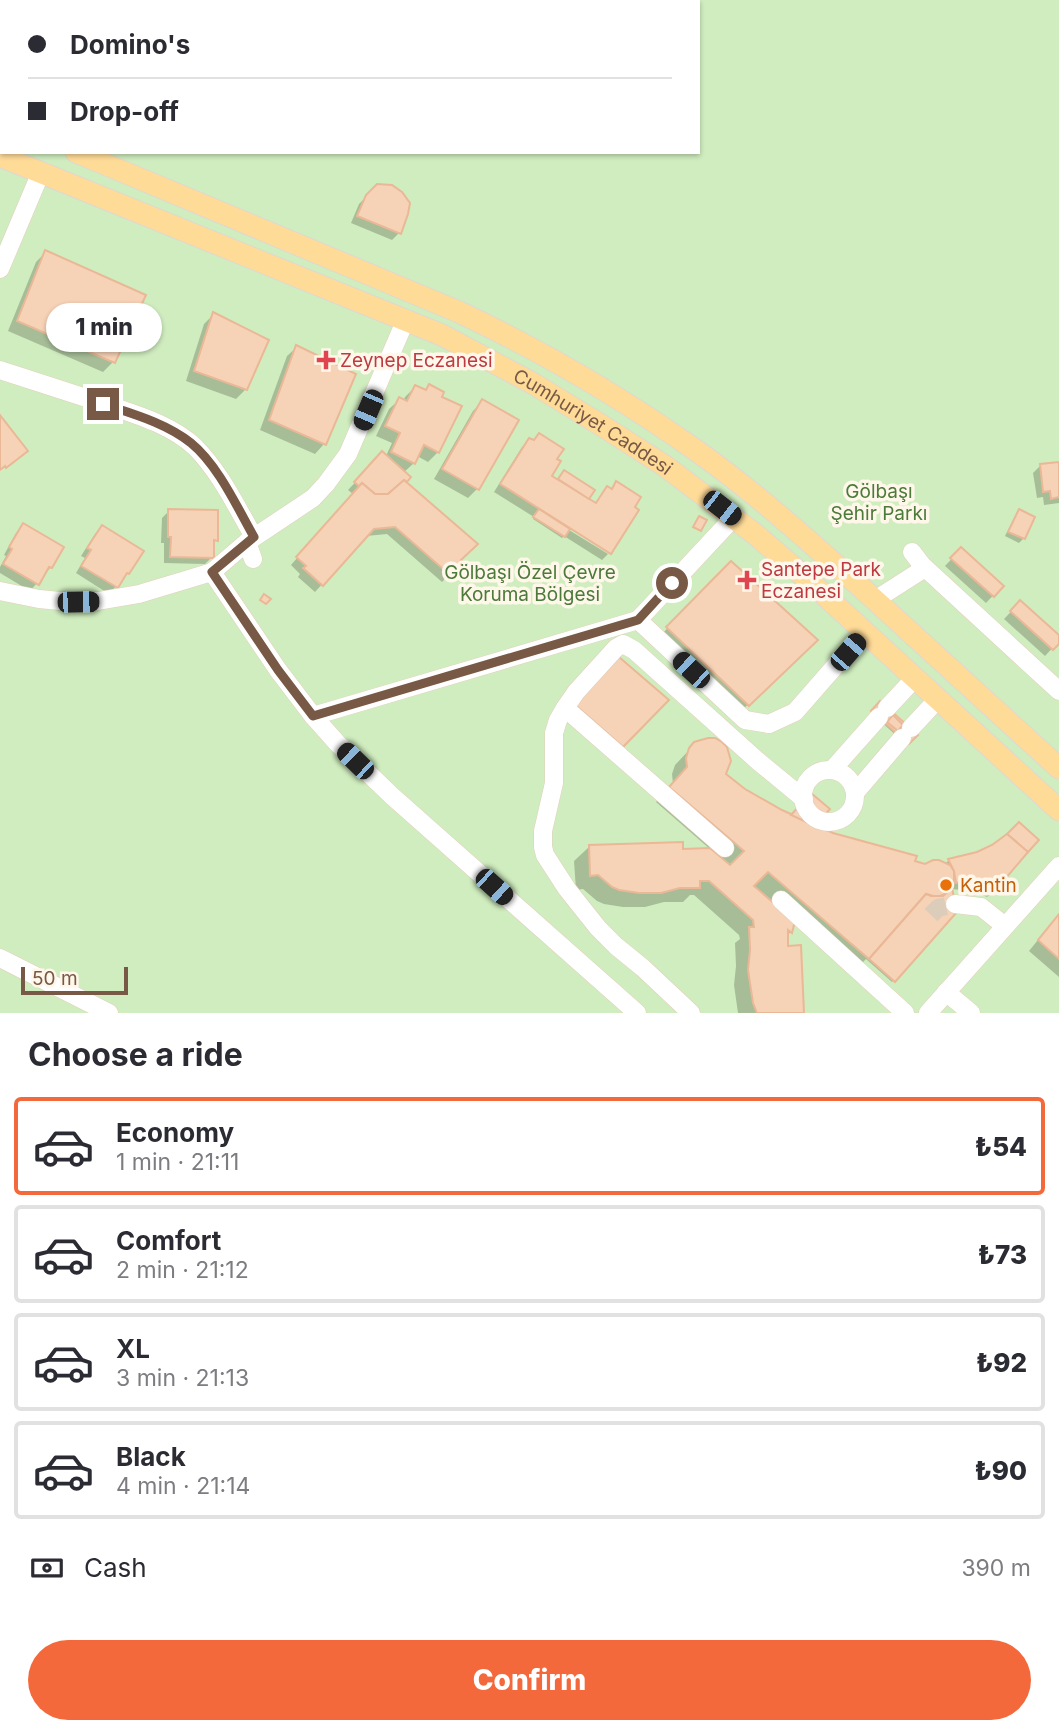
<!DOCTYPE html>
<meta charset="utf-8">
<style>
:root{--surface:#fff;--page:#f2f2f3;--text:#2b2b33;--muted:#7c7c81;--line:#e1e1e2;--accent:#f4693b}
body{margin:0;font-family:Inter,sans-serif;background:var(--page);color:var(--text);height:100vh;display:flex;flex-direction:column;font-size:26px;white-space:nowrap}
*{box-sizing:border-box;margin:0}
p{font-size:23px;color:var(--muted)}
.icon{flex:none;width:38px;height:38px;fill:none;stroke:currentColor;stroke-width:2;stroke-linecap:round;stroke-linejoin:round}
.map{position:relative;height:1013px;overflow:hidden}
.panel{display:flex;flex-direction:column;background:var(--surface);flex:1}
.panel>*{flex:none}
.guide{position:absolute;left:0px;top:0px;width:700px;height:154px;box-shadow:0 2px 5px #0004;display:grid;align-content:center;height:154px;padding:0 28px;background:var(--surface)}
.scale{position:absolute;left:21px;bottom:18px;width:107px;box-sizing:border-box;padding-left:7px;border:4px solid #785946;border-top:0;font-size:19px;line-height:24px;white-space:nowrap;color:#785946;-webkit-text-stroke:5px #fff7ea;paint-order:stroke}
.end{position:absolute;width:32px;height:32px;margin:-16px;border:9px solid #785946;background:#fff;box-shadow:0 0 0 4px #fff}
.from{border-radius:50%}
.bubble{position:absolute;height:49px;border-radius:24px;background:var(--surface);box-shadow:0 2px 5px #0004;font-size:23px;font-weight:800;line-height:49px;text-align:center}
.car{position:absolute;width:21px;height:42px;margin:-21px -10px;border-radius:9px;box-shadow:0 0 5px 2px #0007;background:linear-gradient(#222 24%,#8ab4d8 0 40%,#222 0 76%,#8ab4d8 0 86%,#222 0)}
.guide b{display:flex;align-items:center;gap:24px;height:66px;font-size:26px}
.guide b+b{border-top:2px solid var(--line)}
.guide i{width:18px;height:18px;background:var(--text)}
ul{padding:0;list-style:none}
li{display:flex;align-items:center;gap:21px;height:98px;margin:0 14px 10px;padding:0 14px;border:4px solid var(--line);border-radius:7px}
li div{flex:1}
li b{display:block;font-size:26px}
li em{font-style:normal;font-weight:800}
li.on{border-color:var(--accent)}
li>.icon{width:63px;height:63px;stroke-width:1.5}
h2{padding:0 28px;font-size:32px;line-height:84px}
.pay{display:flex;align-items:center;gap:18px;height:77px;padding:0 28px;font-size:26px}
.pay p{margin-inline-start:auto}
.button{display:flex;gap:14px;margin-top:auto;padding:14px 28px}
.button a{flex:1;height:80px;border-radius:42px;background:var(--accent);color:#fff;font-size:28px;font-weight:800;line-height:80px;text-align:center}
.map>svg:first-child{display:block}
</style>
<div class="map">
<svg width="1059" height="1013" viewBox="0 0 1059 1013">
<rect width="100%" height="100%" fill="#fef4e2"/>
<path fill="#d0edbf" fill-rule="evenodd" d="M 0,0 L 1059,0 L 1059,1013 L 0,1013 ZM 2,2 L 698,2 L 698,152 L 2,152 Z"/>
<g fill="#0003">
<polygon points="377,186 399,233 392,240 351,223 359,204"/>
<polygon points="46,252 144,296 113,362 103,372 8,331 36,262"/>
<polygon points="214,314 246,389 236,399 186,381 204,324"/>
<polygon points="297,347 324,444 315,454 260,430 287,356"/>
<polygon points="415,387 438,452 428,462 417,456 414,463 403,473 408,477 404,482 461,563 442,582 387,534 366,536 315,592 298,577 300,574 291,565 353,494 348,490 383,453 386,456 392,443 376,436 389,409 399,400 403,402 405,397"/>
<polygon points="483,401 478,488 468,498 434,479 473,411"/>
<polygon points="530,440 555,459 550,476 557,481 562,474 594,504 607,488 610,490 616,484 633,508 569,525 569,530 608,554 602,560 564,536 562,538 533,519 534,517 494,492 522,447"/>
<polygon points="1059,463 1059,503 1044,505 1043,497 1037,498 1033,473 1040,466"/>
<polygon points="169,511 216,540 213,543 212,557 205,564 164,563 164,543 161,543 162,518"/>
<polygon points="1019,511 1024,538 1019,543 1005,536 1015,516"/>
<polygon points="24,526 51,567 30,591 0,573 0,567 6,556 4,555 16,533"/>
<polygon points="102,527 128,573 109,594 76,573 85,558 81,556 95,534"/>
<polygon points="961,549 1002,586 986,603 945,566"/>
<polygon points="731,563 816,640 738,714 658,638"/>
<polygon points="1020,602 1059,637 1059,641 1045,656 1004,619"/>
<polygon points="880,704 907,745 871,713"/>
<polygon points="695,744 724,774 744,790 813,826 913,863 925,865 945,864 949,860 994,890 987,897 974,891 951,889 955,911 892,982 866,959 853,972 793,921 791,932 786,936 786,947 802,1013 738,1013 734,985 736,966 735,943 740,939 739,935 694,895 690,895 683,902 664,902 645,907 623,907 604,904 597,901 583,889 576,890 574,861 589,847 681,851 711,850 656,802 673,784 672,774 675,765"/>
<polygon points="1059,914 1059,977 1029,951"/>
</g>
<g fill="#f6d2b7" stroke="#eab896" stroke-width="2">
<polygon points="377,184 392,185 402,192 410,203 408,214 401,234 357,216 366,195"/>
<polygon points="45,250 146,295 115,363 17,321"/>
<polygon points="213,312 269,340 247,390 194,371"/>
<polygon points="296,345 356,374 326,445 269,420"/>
<polygon points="429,384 444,392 442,397 462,406 439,453 424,445 415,464 391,452 400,433 385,426 399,397 407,401 415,385 426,390"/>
<polygon points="482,399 519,420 479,490 442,469"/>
<polygon points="0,415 28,451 6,468 5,466 0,470"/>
<polygon points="539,433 564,449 557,459 561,461 552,476 596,503 607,486 612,489 616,481 641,497 635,507 639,510 611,554 500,484 529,438 534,440"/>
<polygon points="382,451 411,477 407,482 404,480 388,494 375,494 362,483 359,486 354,482"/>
<polygon points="1059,462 1059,497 1051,499 1050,491 1043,492 1040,464"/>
<polygon points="564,470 595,490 589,499 558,479"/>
<polygon points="404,480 478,544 461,560 464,563 451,576 395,527 374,529 323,586 303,568 306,566 296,557 362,483 375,494 388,494"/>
<polygon points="168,509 218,510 218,541 214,540 214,558 170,557 171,537 168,537"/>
<polygon points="539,509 570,529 565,537 533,517"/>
<polygon points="1019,509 1035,517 1025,539 1008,532"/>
<polygon points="699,516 707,520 701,531 693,527"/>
<polygon points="23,523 64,547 52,568 49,567 39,585 3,564 12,549 9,547"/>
<polygon points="102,525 144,551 129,574 127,573 118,588 81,566 91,550 87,548"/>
<polygon points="961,547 1004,586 994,597 950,558"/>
<polygon points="731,561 818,640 749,706 666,627"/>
<polygon points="264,594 271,599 266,604 260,600"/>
<polygon points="1020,600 1059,635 1059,644 1053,650 1010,611"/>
<polygon points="619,657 669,700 623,747 575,705"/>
<polygon points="880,701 918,735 909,744 871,711"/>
<polygon points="893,715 903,725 898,731 887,722"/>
<polygon points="708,738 715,738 722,742 727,747 731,761 726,774 745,789 782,810 833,833 917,856 915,861 925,864 933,860 939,860 950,865 954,871 954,883 948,893 937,897 926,894 869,959 768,872 754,886 795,921 792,933 788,930 788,946 801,945 804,1013 757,1013 753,1003 748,970 750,950 749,927 754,927 753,920 709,881 700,881 700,888 680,888 661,893 639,893 619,890 612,887 598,875 590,876 589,845 683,842 683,849 710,848 730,865 744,851 669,787 687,767 686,758 689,748 694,742"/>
<polygon points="811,793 830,809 815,826 791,815"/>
<polygon points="1019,822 1039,840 1028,852 1007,834"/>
<polygon points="1007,834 1028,852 995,891 982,884 965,882 956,883 954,871 948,859 977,852 992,845"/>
<polygon points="952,888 957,912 895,982 869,959 926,894 931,896 943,896"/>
<polygon points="1059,914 1059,959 1038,940"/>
</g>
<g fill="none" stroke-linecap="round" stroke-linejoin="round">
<polyline stroke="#dccdbb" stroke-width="18" stroke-dasharray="18 9" stroke-linecap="butt" points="931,915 938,908 955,904"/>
<g stroke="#e3d0bd" stroke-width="19">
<g id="minor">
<polyline points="0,269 41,172"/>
<path d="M 0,370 C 36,382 72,393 108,405 C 137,415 172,425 195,447 C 220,472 236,506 254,537"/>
<polyline points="734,517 638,620 745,720 769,724 795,712 865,632"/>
<polyline points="247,542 253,559"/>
<polyline points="912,552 922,565 1059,691"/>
<polyline points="212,572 278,670 313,716 337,743 392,796 637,1013"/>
<polyline points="0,591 39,599 60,601 98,601 139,594 212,572 247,542 313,498 326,484 348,454 406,319"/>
<polyline points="875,600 925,568"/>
<polyline points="565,708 558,720 554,733 554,783 543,831 543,847 545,855 567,889 598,928 616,946 643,968 691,1013"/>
<polyline points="887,708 915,678"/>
<polyline points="313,716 638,620"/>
<polyline points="911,728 938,699"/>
<polyline points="832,770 879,717"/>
<circle cx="829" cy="796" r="26"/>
<polyline points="855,793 902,738"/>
<polyline points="725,848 565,708 576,692 616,648 623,644 634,650 759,762 804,799"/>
<polyline points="781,900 905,1013"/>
<polyline points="955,904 981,907 1005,926"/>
<polyline points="0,958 109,1013"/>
<polyline points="946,992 971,1013"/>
<polyline points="928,1013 1059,866"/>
</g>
</g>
<g stroke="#dfd7d3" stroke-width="23">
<g id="major">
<polyline points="0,123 2,124"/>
<path d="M 76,152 L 459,312 C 542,351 622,398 697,451 C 756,493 810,542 864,590 C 929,649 994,709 1059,768"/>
<path id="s1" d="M 0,156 L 442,335 L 534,384 L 601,425 L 665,466 L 755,534 L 807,579 L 1059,810"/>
</g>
</g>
<use href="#minor" stroke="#fff" stroke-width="18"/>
<use href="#major" stroke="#ffdb98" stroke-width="21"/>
</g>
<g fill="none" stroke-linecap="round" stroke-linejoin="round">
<path stroke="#785946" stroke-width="9" d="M 103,404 C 133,414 166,423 191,443 C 218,465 237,507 254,537 L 212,572 L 278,670 L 313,716 L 638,620 L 672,583"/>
</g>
<g fill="#e0444e" stroke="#fff7ea" stroke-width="2.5">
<path d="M322.5 349.5h7v7h7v7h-7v7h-7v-7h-7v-7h7z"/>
<path d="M743.5 569.5h7v7h7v7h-7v7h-7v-7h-7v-7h7z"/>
</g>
<circle fill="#e8710a" stroke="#fff7ea" stroke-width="2.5" cx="946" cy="885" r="7"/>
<g text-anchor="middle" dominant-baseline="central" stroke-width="7" stroke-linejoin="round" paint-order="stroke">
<g font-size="19" fill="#be3a42" stroke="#fff7ea" text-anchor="start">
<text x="340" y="360">Zeynep Eczanesi</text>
<text x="761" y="569">Santepe Park<tspan x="761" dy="22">Eczanesi</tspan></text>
</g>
<g font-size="19" fill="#785946" stroke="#fff7ea">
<text stroke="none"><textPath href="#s1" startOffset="651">Cumhuriyet Caddesi</textPath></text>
</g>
<g font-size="19" fill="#4b7a3a" stroke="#fff7ea">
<text x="879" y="491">Gölbaşı<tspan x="879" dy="22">Şehir Parkı</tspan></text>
<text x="530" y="572">Gölbaşı Özel Çevre<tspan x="530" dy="22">Koruma Bölgesi</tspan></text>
</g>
<g font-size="19" fill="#c56008" stroke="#fff7ea" text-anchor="start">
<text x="960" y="885">Kantin</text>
</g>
</g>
</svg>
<div class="scale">50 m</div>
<i class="end from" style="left:672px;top:583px"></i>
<i class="end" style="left:103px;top:404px"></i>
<div class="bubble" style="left:46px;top:303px;width:116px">1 min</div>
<i class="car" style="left:368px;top:410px;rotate:203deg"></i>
<i class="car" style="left:722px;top:508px;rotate:128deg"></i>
<i class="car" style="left:78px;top:602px;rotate:89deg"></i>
<i class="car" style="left:848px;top:652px;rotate:41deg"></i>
<i class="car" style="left:691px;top:670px;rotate:313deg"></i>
<i class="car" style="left:355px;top:761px;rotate:314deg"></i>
<i class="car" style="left:494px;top:887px;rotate:132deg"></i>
<div class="guide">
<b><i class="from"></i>Domino's</b>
<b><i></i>Drop-off</b>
</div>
</div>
<section class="panel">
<h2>Choose a ride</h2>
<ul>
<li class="on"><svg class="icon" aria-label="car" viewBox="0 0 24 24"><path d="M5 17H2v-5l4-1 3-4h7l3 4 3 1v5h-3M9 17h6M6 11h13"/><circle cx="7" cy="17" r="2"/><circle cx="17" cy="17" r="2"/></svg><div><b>Economy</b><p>1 min · 21:11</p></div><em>₺54</em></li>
<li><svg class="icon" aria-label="car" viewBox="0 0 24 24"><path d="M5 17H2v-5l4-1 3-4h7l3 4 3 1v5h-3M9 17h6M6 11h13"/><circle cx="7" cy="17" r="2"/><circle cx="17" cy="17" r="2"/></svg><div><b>Comfort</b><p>2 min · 21:12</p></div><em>₺73</em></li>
<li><svg class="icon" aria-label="car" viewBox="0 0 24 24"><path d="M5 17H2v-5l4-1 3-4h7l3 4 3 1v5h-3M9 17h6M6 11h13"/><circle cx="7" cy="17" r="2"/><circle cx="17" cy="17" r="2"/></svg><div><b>XL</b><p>3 min · 21:13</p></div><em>₺92</em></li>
<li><svg class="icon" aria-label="car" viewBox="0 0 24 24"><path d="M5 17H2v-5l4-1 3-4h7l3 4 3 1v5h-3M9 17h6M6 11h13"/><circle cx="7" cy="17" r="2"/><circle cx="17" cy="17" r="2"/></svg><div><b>Black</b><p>4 min · 21:14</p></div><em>₺90</em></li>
</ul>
<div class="pay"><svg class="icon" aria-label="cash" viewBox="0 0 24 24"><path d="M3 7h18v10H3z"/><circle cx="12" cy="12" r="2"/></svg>Cash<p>390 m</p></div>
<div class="button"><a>Confirm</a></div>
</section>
